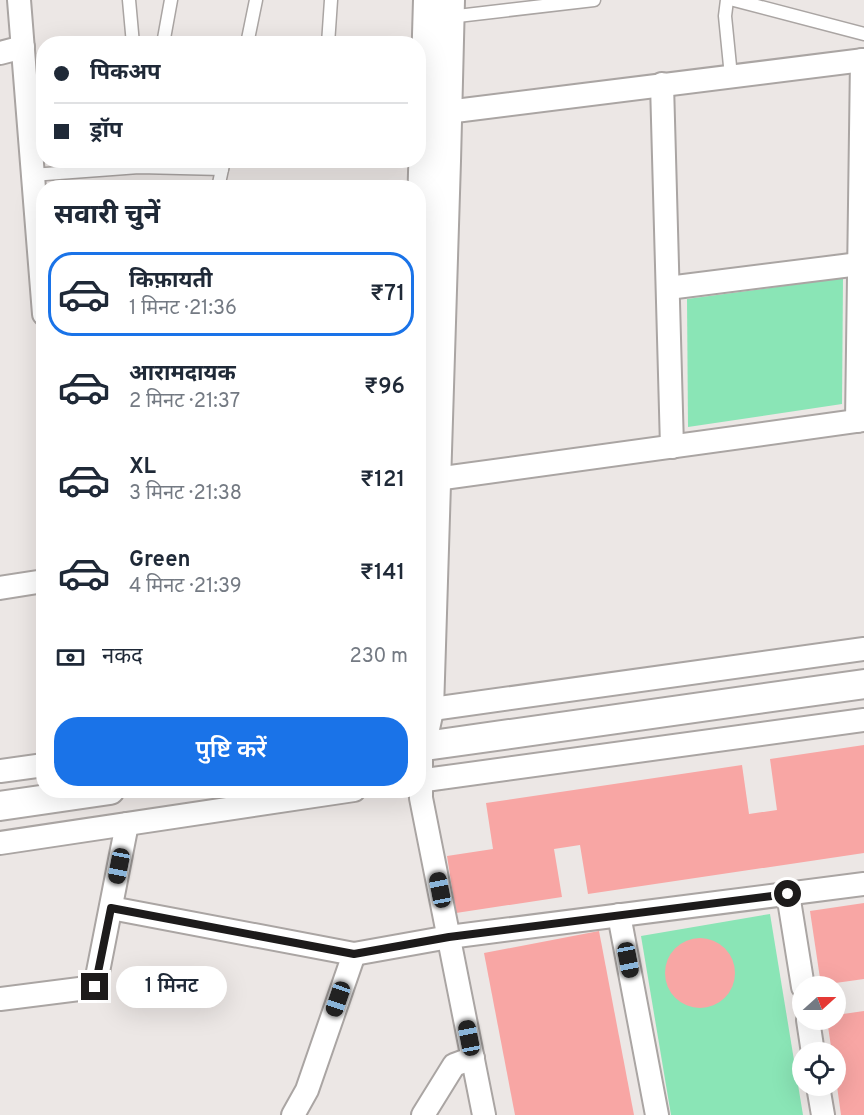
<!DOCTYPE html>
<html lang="hi">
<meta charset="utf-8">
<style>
:root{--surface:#fff;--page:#f2f2f3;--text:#1f2937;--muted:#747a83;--line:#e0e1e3;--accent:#1a73e8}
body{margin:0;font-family:Overpass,"Noto Sans Devanagari",sans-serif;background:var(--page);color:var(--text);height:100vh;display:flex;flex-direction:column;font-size:22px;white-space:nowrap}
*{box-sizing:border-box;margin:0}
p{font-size:20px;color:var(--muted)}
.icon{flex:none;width:33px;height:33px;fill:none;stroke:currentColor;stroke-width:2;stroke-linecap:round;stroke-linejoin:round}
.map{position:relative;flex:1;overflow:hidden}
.side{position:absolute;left:36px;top:180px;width:390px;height:618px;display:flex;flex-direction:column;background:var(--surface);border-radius:24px;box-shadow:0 6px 24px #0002}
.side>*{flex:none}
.banner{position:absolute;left:36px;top:36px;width:390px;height:132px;border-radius:24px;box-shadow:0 6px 24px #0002;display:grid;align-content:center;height:132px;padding:0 18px;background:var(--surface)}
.needle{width:39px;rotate:69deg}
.tools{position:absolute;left:792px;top:976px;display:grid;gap:12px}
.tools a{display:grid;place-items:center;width:54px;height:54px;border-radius:50%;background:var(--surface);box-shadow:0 6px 24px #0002;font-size:30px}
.end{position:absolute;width:27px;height:27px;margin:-14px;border:8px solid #1d1b1b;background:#fff;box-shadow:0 0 0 3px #fff}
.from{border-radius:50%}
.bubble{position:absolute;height:42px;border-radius:21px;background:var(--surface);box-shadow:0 6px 24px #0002;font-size:20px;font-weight:600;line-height:42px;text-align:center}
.car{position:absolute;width:18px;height:36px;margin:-18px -9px;border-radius:8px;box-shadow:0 0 4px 2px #0007;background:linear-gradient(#222 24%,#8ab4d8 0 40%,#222 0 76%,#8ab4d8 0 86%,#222 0)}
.banner b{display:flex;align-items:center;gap:21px;height:57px;font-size:22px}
.banner b+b{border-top:2px solid var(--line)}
.banner i{width:15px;height:15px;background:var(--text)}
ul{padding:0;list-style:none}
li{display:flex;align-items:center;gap:18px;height:84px;margin:0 12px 9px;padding:0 6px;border:3px solid transparent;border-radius:24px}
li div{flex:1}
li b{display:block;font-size:22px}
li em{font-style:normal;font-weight:600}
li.selected{border-color:var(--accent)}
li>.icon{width:54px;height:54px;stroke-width:1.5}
h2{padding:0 18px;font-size:27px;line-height:72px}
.pay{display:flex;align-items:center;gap:15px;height:66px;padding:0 18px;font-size:22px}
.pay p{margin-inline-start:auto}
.cta{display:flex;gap:12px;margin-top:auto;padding:12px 18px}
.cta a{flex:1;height:69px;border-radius:24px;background:var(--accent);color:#fff;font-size:24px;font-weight:600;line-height:69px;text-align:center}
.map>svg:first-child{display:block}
</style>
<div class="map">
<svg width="864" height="1115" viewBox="0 0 864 1115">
<rect width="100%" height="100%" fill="#ece7e5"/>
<g fill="#8ae5b6">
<polygon points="843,278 842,404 688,427 687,299"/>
<polygon points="770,914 803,1115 671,1115 641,936"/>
</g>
<g fill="#f8a6a4">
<polygon points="864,745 864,853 588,894 580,845 554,849 562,897 456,913 447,856 493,849 486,803 742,765 749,814 777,810 770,759"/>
<polygon points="864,903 864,979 821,985 810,911"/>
<polygon points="599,931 634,1115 515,1115 484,953"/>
<circle cx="700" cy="973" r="35"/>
<polygon points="864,1011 864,1115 841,1115 836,1079 836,1053 832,1053 827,1020 836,1020 836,1015"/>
</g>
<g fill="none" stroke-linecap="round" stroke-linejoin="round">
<g stroke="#aaa5a3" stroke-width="15">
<g id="service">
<polyline points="129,0 133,44"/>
<polyline points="727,0 725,16 731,76"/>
<polyline points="734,0 864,34"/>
<polyline points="449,17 594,0"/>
<polyline points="163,44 171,0"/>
<polyline points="247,44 256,0"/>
<polyline points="328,44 331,0"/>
<polyline points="32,175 139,167 222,169"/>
<polyline points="218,188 224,160"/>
</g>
</g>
<g stroke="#aaa5a3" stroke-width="26">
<g id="minor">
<polyline points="19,0 44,314"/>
<polyline points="0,53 23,47"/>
<polyline points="662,84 672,447"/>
<polyline points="447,112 864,60"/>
<polyline points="668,288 859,264"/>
<polyline points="857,421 862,60"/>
<polyline points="436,479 864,420"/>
<polyline points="0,588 44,581"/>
<polyline points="418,711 864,649"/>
<polyline points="421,747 421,798 484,1115"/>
<polyline points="0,771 44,765"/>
<polyline points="418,781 864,720"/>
<polyline points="0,843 354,790"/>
<polyline points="788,894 803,987"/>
<polyline points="111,908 354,954 449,937 864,884"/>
<polyline points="619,915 657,1115"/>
<polyline points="0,999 95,987 127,824"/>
<polyline points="808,1020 813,1053"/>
<polyline points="818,1086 823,1115"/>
<polyline points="293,1115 307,1090 354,954"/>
<polyline points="423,1115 454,1065 473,1058"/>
</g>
</g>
<g stroke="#aaa5a3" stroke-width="32">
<g id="tertiary">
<polyline points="418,346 428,0"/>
<polyline points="418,747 864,684"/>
<polyline points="421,747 429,710 446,161 450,0"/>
<polyline points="0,806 110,790"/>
</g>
</g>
<use href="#service" stroke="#fff" stroke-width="12"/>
<use href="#minor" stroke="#fff" stroke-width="22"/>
<use href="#tertiary" stroke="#fff" stroke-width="28"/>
</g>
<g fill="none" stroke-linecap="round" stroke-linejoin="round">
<polyline stroke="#1d1b1b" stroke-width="8" points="95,987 111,908 354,954 449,937 788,894"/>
</g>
</svg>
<div class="tools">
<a><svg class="needle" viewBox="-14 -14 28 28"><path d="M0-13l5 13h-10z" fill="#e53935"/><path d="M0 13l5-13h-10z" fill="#747a83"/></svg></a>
<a><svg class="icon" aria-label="locate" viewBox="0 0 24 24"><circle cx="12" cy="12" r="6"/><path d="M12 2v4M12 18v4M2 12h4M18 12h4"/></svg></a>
</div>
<i class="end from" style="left:788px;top:894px"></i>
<i class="end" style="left:95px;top:987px"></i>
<div class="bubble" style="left:116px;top:966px;width:111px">1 मिनट</div>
<i class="car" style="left:119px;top:866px;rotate:191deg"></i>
<i class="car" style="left:440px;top:890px;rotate:349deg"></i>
<i class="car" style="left:628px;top:960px;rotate:169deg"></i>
<i class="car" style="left:338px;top:999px;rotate:199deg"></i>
<i class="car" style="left:469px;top:1038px;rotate:349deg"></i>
<div class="banner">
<b><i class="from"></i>पिकअप</b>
<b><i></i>ड्रॉप</b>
</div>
<section class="side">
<h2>सवारी चुनें</h2>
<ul>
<li class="selected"><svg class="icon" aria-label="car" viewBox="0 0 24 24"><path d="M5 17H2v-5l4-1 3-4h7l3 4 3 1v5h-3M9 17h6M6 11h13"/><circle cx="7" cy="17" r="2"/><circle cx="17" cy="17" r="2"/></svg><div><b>किफ़ायती</b><p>1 मिनट · 21:36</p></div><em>₹71</em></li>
<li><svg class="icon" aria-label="car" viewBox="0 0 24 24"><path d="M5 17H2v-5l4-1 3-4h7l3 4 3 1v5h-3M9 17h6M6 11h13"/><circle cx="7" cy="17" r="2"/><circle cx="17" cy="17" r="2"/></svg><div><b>आरामदायक</b><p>2 मिनट · 21:37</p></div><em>₹96</em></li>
<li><svg class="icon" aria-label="car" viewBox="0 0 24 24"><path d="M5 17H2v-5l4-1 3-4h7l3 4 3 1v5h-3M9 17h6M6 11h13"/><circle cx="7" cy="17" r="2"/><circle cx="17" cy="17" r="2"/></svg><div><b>XL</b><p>3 मिनट · 21:38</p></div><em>₹121</em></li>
<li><svg class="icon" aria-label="car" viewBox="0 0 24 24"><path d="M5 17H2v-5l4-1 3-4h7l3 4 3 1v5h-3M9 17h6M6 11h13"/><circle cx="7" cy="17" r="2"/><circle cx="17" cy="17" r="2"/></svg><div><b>Green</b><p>4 मिनट · 21:39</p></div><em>₹141</em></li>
</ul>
<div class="pay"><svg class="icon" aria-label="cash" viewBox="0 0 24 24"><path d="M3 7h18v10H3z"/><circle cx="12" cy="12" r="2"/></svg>नकद<p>230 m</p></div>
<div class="cta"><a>पुष्टि करें</a></div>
</section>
</div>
